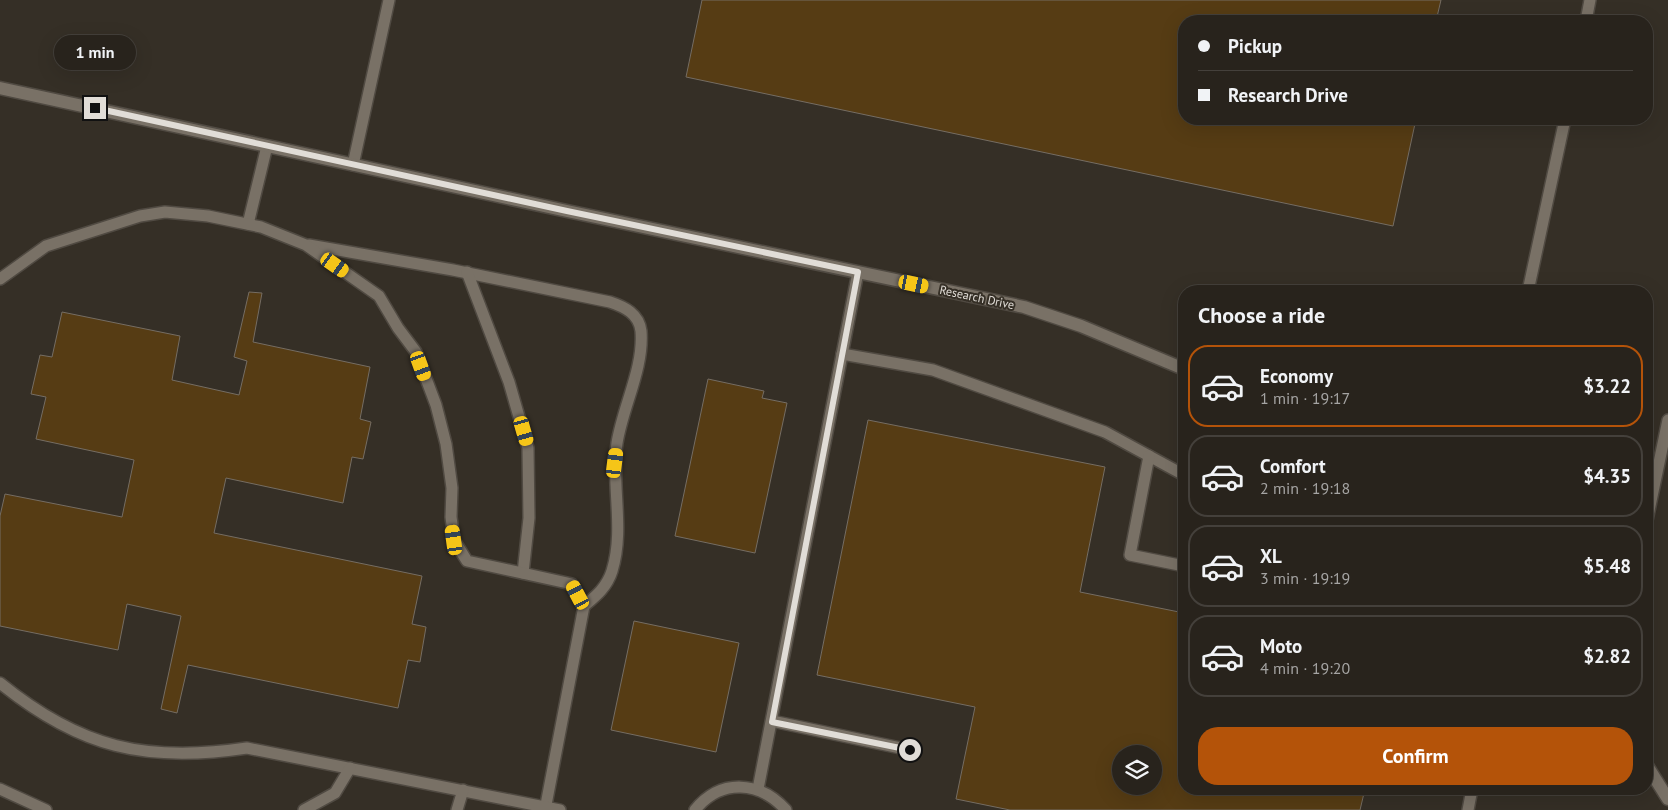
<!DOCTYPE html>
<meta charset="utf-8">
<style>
:root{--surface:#28231c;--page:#302b25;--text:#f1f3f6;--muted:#a5a4a3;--line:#44403b;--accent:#b45309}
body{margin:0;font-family:"PT Sans",sans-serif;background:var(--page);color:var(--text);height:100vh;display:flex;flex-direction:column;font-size:19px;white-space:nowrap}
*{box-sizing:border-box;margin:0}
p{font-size:16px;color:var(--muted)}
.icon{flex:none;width:28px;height:28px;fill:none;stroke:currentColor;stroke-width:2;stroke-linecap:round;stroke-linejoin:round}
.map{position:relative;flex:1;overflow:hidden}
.details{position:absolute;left:1178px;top:285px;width:475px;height:510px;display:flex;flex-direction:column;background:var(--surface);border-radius:20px;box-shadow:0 5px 20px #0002,0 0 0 1px var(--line)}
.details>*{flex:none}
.top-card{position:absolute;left:1178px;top:15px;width:475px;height:110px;border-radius:20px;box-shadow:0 5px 20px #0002,0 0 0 1px var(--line);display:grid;align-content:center;height:110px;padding:0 20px;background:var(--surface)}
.controls{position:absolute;left:1112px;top:745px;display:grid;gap:10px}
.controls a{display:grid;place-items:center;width:50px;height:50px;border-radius:50%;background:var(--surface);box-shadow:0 5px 20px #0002,0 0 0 1px var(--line);font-size:25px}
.end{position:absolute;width:22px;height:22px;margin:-11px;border:6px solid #e1ddd7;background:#111;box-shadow:0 0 0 2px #111}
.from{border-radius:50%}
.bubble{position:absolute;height:35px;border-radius:18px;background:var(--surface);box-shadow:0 5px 20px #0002,0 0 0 1px var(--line);font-size:16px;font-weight:800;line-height:35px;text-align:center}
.car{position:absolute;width:15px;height:30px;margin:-15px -8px;border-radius:6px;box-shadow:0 0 4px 1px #0007;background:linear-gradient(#f5c518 24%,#345 0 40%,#f5c518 0 76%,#345 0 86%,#f5c518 0)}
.top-card b{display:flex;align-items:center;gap:18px;height:48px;font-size:19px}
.top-card b+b{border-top:1px solid var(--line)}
.top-card i{width:12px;height:12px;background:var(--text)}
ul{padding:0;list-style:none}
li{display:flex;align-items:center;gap:15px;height:82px;margin:0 10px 8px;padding:0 10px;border:2px solid var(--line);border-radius:20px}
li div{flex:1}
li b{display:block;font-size:19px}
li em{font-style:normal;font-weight:800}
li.active{border-color:var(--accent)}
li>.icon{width:45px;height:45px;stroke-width:1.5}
h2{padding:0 20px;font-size:22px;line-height:60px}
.primary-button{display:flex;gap:10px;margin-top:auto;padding:10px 20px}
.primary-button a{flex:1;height:58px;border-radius:20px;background:var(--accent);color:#fff;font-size:20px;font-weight:800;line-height:58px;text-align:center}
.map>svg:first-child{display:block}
</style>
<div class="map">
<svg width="1668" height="810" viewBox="0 0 1668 810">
<rect width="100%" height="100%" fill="#352f26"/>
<g fill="#563c14" stroke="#756d63" fill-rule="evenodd">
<polygon points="702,0 1441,0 1436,21 1184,21 1184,119 1416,119 1393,226 686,77"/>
<polygon points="249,292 262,293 253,342 370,367 360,419 371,422 363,459 352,457 343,503 226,478 214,533 422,576 412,624 426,627 420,662 408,660 398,708 188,665 177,713 161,709 181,616 127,604 118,650 0,626 0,516 5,494 122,517 134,460 36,439 46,397 31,394 40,355 52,357 62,312 180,336 172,380 239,395 247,361 234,357"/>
<polygon points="708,379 764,391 762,398 787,403 755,553 675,536"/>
<path d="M 868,420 L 1105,467 L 1080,592 L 1184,613 L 1184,789 L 1365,789 L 1360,810 L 1010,810 L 956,799 L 975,707 L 817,675 ZM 1121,754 L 1154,754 L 1154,786 L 1121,786 Z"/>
<polygon points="634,621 739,643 716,752 611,730"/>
</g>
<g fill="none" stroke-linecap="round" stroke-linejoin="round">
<g stroke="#504a42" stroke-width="14">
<g id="service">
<polyline points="1586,21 1590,0"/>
<polyline points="353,165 389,0"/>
<polyline points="248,224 267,146"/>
<path d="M 309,245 L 453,270 L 610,302 C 625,307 639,314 641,331 C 644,368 623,406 617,443 C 611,485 625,529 612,571 C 607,587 596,596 584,606"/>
<polyline points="467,272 509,382 528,448 529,518 523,573"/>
<polyline points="0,279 46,246 140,216 165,212 208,216 261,227 306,245 379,296 398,328 416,352 436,405 446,444 452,488 451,517 454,540 467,561 572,584 584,606 545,810"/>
<polyline points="1528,291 1565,119"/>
<polyline points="842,354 933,370 1105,432 1184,475"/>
<polyline points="1149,456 1130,555 1184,566"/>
<polyline points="1646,525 1668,420"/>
<path d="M 0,683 C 80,748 146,763 247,748 L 560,810"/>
<polyline points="772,721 910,750"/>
<polyline points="0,789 46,810"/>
<polyline points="758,789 858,272"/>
<polyline points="304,810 335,793 350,768"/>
<polyline points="457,810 463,790"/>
<path d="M 695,810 C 721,778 760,781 786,810"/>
<polyline points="1468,810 1472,789"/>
</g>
</g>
<g stroke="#504a42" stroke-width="15">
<g id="minor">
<polyline points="0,88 567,211 1024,307 1081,326 1184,369"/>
<polyline points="1646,764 1668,799"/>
</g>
</g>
<use href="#service" stroke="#797166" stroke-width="11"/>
<use href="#minor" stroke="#797166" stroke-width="12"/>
</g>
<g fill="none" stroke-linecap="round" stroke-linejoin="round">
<polyline stroke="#e1ddd7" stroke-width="6" points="95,108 567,211 858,272 772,722 910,750"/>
</g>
<g text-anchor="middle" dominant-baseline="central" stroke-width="4" stroke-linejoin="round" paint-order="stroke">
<g font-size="12" fill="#e1ddd7" stroke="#352f26">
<text transform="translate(977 297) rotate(12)">Research Drive</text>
</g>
</g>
</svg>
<div class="controls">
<a><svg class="icon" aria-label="layers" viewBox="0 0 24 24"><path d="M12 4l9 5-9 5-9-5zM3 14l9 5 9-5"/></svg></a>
</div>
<i class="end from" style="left:910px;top:750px"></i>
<i class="end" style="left:95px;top:108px"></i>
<div class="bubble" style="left:54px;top:35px;width:82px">1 min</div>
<i class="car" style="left:335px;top:265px;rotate:125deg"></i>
<i class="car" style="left:914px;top:284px;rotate:102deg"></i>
<i class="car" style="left:421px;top:366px;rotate:160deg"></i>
<i class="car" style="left:524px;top:431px;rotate:164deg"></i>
<i class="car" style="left:615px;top:463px;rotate:7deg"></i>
<i class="car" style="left:454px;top:540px;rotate:352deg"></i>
<i class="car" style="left:578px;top:595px;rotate:332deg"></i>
<div class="top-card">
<b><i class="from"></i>Pickup</b>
<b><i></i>Research Drive</b>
</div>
<section class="details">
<h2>Choose a ride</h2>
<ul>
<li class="active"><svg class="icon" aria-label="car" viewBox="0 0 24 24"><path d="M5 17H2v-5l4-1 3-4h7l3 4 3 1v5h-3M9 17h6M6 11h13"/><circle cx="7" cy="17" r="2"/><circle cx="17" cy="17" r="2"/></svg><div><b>Economy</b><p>1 min · 19:17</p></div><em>$3.22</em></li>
<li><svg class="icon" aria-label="car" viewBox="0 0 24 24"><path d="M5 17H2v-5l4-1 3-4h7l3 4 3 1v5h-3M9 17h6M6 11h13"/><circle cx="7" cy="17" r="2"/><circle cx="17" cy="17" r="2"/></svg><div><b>Comfort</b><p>2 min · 19:18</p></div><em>$4.35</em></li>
<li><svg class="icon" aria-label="car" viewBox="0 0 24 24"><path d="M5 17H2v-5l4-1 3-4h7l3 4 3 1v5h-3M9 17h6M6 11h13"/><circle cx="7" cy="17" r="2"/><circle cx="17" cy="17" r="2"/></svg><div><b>XL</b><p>3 min · 19:19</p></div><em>$5.48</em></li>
<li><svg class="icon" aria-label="car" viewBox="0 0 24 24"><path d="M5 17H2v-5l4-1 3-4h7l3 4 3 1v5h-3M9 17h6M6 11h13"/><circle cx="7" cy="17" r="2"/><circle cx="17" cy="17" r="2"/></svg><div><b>Moto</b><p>4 min · 19:20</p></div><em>$2.82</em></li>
</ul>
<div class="primary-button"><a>Confirm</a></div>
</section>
</div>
